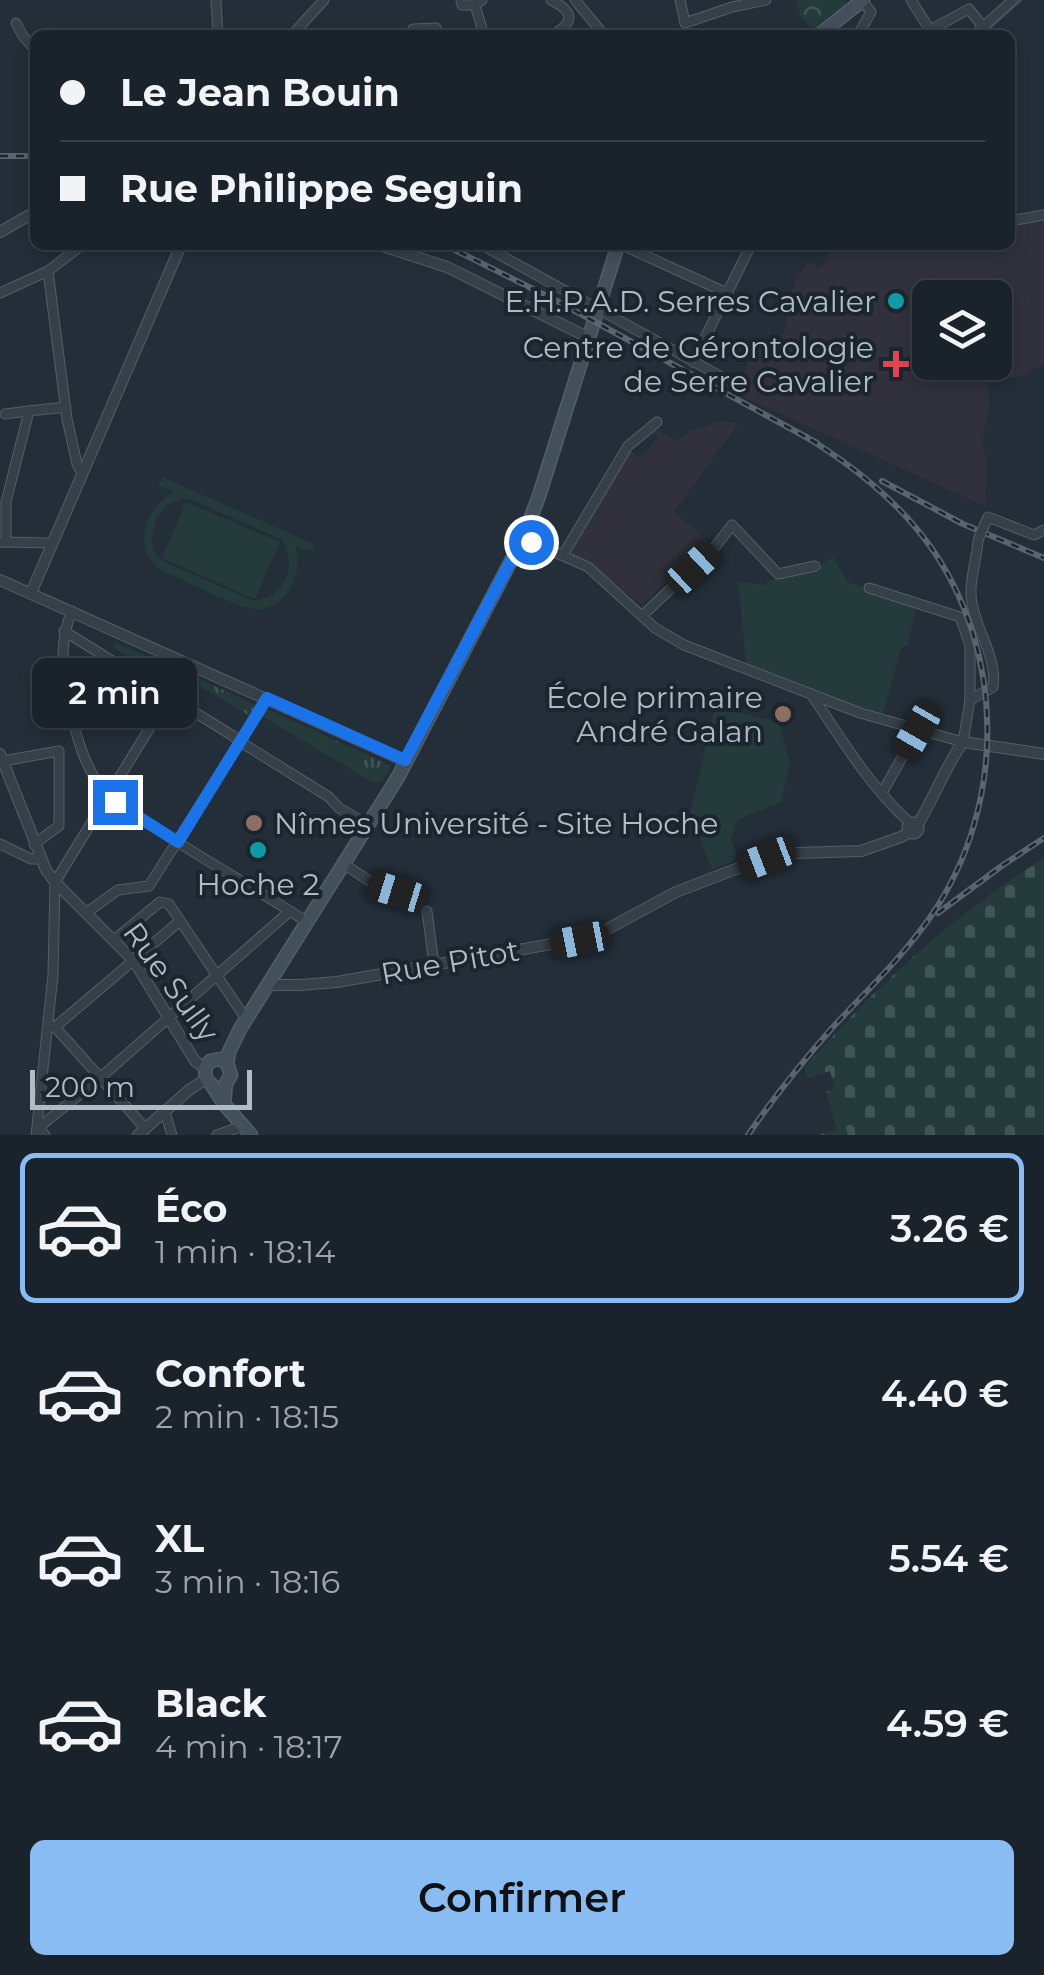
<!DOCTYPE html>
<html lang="fr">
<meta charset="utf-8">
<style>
:root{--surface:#1a222b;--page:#272f37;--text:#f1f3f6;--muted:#9fa4a9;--line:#383f47;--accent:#89bcf2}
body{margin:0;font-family:Montserrat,sans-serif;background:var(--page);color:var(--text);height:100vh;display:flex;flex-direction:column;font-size:38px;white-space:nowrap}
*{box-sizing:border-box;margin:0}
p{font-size:32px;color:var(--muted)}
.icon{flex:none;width:55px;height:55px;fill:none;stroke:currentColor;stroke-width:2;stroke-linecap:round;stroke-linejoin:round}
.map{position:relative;height:1135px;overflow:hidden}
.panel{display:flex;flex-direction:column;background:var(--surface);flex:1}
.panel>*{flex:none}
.hud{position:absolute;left:30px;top:30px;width:985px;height:220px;border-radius:15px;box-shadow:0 5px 15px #0003,0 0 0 2px var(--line);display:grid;align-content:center;height:220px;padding:0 30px;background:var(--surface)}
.fabs{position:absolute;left:912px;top:280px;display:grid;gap:20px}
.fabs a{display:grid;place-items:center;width:100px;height:100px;border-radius:15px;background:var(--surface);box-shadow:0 5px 15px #0003,0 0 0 2px var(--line);font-size:50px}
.scale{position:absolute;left:30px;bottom:25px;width:222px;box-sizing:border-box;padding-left:10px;border:5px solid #b1bbc5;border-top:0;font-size:28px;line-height:35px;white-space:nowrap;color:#b1bbc5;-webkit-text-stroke:8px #1b252e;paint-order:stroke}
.end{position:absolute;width:45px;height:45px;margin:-22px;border:12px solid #1a73e8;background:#fff;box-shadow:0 0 0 5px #fff}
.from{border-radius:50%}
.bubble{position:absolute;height:70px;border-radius:15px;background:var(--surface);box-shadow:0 5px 15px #0003,0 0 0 2px var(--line);font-size:32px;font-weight:600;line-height:70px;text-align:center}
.car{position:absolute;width:30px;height:60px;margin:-30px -15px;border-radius:12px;box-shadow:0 0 8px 2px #0007;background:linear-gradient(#222 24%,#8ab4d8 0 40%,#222 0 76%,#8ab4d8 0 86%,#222 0)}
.hud b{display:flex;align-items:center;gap:35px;height:95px;font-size:38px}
.hud b+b{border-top:2px solid var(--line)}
.hud i{width:25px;height:25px;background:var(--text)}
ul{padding:18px 0 0;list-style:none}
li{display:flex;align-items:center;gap:30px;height:150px;margin:0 20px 15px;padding:0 10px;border:5px solid transparent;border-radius:15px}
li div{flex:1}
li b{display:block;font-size:38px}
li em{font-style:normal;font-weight:600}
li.active{border-color:var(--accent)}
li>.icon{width:90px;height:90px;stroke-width:1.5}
.action{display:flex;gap:20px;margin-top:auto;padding:20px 30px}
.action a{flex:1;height:115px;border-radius:15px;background:var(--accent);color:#111;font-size:40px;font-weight:600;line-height:115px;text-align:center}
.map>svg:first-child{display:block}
</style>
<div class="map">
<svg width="1044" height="1135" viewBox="0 0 1044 1135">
<defs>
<pattern id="grass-tufts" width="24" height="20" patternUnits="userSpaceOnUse" patternTransform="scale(2.5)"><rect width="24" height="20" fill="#253b3b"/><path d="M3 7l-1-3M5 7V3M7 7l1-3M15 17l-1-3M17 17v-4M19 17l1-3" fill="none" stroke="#425556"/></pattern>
<pattern id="cemetery-stones" width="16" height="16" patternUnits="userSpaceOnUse" patternTransform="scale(2.5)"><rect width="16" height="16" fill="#253b3b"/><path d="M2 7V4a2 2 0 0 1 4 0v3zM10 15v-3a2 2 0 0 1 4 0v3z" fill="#425556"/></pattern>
<pattern id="park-crowns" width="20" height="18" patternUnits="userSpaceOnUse" patternTransform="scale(2.5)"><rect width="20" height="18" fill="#253b3b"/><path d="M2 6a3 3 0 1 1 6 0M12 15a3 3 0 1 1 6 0" fill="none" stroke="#425556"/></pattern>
</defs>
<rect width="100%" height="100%" fill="#232e39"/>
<g fill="#31313d" fill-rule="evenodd">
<path d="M 1044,221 L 1044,366 L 1036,367 L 1026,375 L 987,382 L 990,402 L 982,441 L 987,463 L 985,506 L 743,397 L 740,379 L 758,343 L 778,344 L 786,326 L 789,295 L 807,261 L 820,268 L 835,245 L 1010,245 L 1010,225 ZM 930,298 L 995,298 L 995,362 L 930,362 Z"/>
<polygon points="722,421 739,423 674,512 709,541 642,605 585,561 573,556 571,549 630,450 640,458 658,438 651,431 654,429 678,441 688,432"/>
</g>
<g fill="url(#grass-tufts)">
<polygon points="116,643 179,670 170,683 113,647"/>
<polygon points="188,674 256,705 250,716 185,677"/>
<polygon points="267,709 391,766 381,783 369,780 262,716"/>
<polygon points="835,1089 848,1135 818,1135 837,1129 826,1092"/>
</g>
<path fill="url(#cemetery-stones)" d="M 1044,858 L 1044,1135 L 848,1135 L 830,1071 L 808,1078 L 804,1068 C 877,985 951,917 1044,858 Z"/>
<polygon fill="url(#park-crowns)" points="796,0 846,0 847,6 834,15 832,13 828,16 830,19 814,32 801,17"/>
<g fill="#253b3b" fill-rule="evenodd">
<path d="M 162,477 L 314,544 L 311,551 L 295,546 C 300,561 298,577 289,591 C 282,602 270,609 256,609 C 236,608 182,579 161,570 C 131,549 145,508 173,492 L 158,485 ZM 182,499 L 192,500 L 281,539 C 300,564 284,602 251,600 L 166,563 L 158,557 L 153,549 L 151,537 L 157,518 L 167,505 Z"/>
<polygon points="186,502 280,542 255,599 162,558"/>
<polygon points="833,557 848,582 916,606 908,646 902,646 882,717 868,714 746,664 738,582 765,585 767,581 810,571"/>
<polygon points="715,707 779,722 790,763 781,802 737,820 731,839 738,860 712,869 690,814"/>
</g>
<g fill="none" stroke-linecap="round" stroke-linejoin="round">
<polyline stroke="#374c5f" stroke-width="2.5" points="982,35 1021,0"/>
<g stroke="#545e67" stroke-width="11">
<g id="minor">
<polyline points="216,0 218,35"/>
<polyline points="461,0 462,5 475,5"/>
<polyline points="482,0 475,5 484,35"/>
<path d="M 551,0 C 573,11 576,21 553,35"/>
<polyline points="575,0 604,35"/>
<polyline points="680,0 685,23 732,7 766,0"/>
<polyline points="911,0 930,30 969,9 984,28"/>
<polyline points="16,23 23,36 35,50"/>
<polyline points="292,35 324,0"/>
<polyline points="410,35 413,29 436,28 439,35"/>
<polyline points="858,35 871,12 862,1"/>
<polyline points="974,35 1013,0"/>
<polyline points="1010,221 1044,215"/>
<polyline points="482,245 740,387"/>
<polyline points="622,245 727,293"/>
<polyline points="48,271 67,419 77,464 82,473"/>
<polyline points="0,293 48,271 82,245"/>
<polyline points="693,362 751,245"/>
<polyline points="5,414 29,411"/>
<polyline points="985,524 988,517 1034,535 1044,530"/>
<path d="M 523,538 L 588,567 L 655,628 L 684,645 L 860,713 L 963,742 L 970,700 L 993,687 C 998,659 976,630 972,603 C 968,583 977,560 978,540"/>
<polyline points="0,542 53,543"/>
<polyline points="6,542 6,502 29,411 66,407"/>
<polyline points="563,555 628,446 657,422"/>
<polyline points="869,588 960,617 970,645 970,700"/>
<path d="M 72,611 C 60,638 62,666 67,694 C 74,728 83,768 106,794 C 119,809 140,819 157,829 C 206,861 258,890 307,922"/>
<polyline points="643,615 715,547 732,525 778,574 815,566"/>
<polyline points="64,631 233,736 247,746 329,797 339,808 368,825"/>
<path d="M 813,697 C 842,740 871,788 910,823"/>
<polyline points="3,761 59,751 59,826 34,844"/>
<polyline points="882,793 917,731"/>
<polyline points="0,844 31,859 40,859"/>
<polyline points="344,864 375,885 420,898"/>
<polyline points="427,911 434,964"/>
<polyline points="86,913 118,890 149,886 267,699"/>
<polyline points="114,940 160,902 169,904 246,1019"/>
<polyline points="51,1026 55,1027 146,1129"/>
<polyline points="55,1027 180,921"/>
<polyline points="165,1112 172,1135"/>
<polyline points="36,1135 53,975 55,882 189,664"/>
<polyline points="45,1135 38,1128 100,1078 290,911"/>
<polyline points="217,1135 243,1126"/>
</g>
</g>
<g stroke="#545e67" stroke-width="12">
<g id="tertiary">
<polyline points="0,232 35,212"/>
<polyline points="379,245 447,267 589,338"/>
<polyline points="0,580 405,761"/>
<polyline points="31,593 181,245"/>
<polyline points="0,754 46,870 55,882 134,961 195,1061 205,1068"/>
<circle cx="913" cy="828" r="5.5"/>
<path d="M 918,824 C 934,798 945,767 963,742 L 1044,754"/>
<polyline points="267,985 300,985 337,982 580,939 602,932 676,892 767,857 796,853 861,851 901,837 910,832"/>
<polyline points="138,1135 189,1090 206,1079"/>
</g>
</g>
<g stroke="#545e67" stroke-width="15">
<g id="secondary">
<polyline points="819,35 863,0"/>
<polyline points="227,1063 220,1059 210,1061 205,1068 206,1079 212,1085 224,1104 251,1135"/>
<polyline points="224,1104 226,1083 231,1075 227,1063 229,1052 240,1029 398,777 523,538 539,496 618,245"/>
</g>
</g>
<use href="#minor" stroke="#364049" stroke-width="9"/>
<use href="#tertiary" stroke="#364049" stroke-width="10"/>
<use href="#secondary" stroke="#444f5c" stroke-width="12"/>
<g stroke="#586470" stroke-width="6">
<g id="rail">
<polyline points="0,156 35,156"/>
<polyline points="445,245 555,300 817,443"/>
<polyline points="882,481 963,524 1044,558"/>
<polyline points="938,913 1003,865 1044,838"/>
<path d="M 748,1135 C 774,1097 802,1062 833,1027 C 867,990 905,955 933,913 C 1006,804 1006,653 930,546 C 897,500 853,466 805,436"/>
</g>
</g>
<use href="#rail" stroke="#1b252e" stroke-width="2.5" stroke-dasharray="8" stroke-linecap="butt"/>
<g stroke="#545e67" stroke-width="11" stroke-linecap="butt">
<polyline id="minor-bridge" points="978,540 985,524"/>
</g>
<use href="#minor-bridge" stroke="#364049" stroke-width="9"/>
</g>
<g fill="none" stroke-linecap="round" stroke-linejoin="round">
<polyline stroke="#1a73e8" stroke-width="12" points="115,802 178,842 267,698 405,760 523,538 531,542"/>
</g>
<g fill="#0f9aa8" stroke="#1b252e" stroke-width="4">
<circle cx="896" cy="301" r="10"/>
<circle cx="258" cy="850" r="10"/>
</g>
<path fill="#e0444e" stroke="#1b252e" stroke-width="4" d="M891 349h10v10h10v10h-10v10h-10v-10h-10v-10h10z"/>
<g fill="#8d6e63" stroke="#1b252e" stroke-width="4">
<circle cx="783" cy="714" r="10"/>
<circle cx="254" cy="823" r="10"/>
</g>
<g text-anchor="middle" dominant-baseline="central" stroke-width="8" stroke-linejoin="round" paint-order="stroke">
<g font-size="30" fill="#b1bbc5" stroke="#1b252e" text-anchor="end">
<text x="876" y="301">E.H.P.A.D. Serres Cavalier</text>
<text x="874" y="347">Centre de Gérontologie<tspan x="874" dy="34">de Serre Cavalier</tspan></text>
<text x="763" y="697">École primaire<tspan x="763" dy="34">André Galan</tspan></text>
<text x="274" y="823" text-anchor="start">Nîmes Université - Site Hoche</text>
<text x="258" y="884" text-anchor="middle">Hoche 2</text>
</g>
<g font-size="30" fill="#b1bbc5" stroke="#1b252e">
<text transform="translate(450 962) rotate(-10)">Rue Pitot</text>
<text transform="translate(171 982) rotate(54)">Rue Sully</text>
</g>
</g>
</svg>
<div class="fabs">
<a><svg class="icon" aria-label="layers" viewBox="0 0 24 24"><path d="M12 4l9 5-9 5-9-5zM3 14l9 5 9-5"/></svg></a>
</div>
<div class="scale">200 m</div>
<i class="end from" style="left:531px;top:542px"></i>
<i class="end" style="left:115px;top:802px"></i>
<div class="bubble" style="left:32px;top:658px;width:165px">2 min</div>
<i class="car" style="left:693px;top:568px;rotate:47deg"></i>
<i class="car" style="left:917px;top:731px;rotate:210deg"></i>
<i class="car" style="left:767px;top:858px;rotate:249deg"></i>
<i class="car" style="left:397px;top:892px;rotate:287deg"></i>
<i class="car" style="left:580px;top:940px;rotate:259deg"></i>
<div class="hud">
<b><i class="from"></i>Le Jean Bouin</b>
<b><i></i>Rue Philippe Seguin</b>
</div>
</div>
<section class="panel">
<ul>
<li class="active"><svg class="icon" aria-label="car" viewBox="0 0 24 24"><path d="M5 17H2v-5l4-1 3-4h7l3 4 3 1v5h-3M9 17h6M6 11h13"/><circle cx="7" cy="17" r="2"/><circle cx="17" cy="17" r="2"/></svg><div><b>Éco</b><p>1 min · 18:14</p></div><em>3.26 €</em></li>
<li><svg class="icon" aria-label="car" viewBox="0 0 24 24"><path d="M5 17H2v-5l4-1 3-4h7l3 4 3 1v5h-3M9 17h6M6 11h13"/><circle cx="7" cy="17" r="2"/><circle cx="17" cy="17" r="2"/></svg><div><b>Confort</b><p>2 min · 18:15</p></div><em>4.40 €</em></li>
<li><svg class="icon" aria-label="car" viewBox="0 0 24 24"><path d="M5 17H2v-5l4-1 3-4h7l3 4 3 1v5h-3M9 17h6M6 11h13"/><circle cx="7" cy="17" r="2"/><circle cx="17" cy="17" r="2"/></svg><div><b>XL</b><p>3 min · 18:16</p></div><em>5.54 €</em></li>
<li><svg class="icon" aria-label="car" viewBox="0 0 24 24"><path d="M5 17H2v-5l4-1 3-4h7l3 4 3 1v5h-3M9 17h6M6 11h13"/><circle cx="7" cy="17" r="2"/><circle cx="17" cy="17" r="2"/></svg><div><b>Black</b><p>4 min · 18:17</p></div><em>4.59 €</em></li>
</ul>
<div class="action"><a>Confirmer</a></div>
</section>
